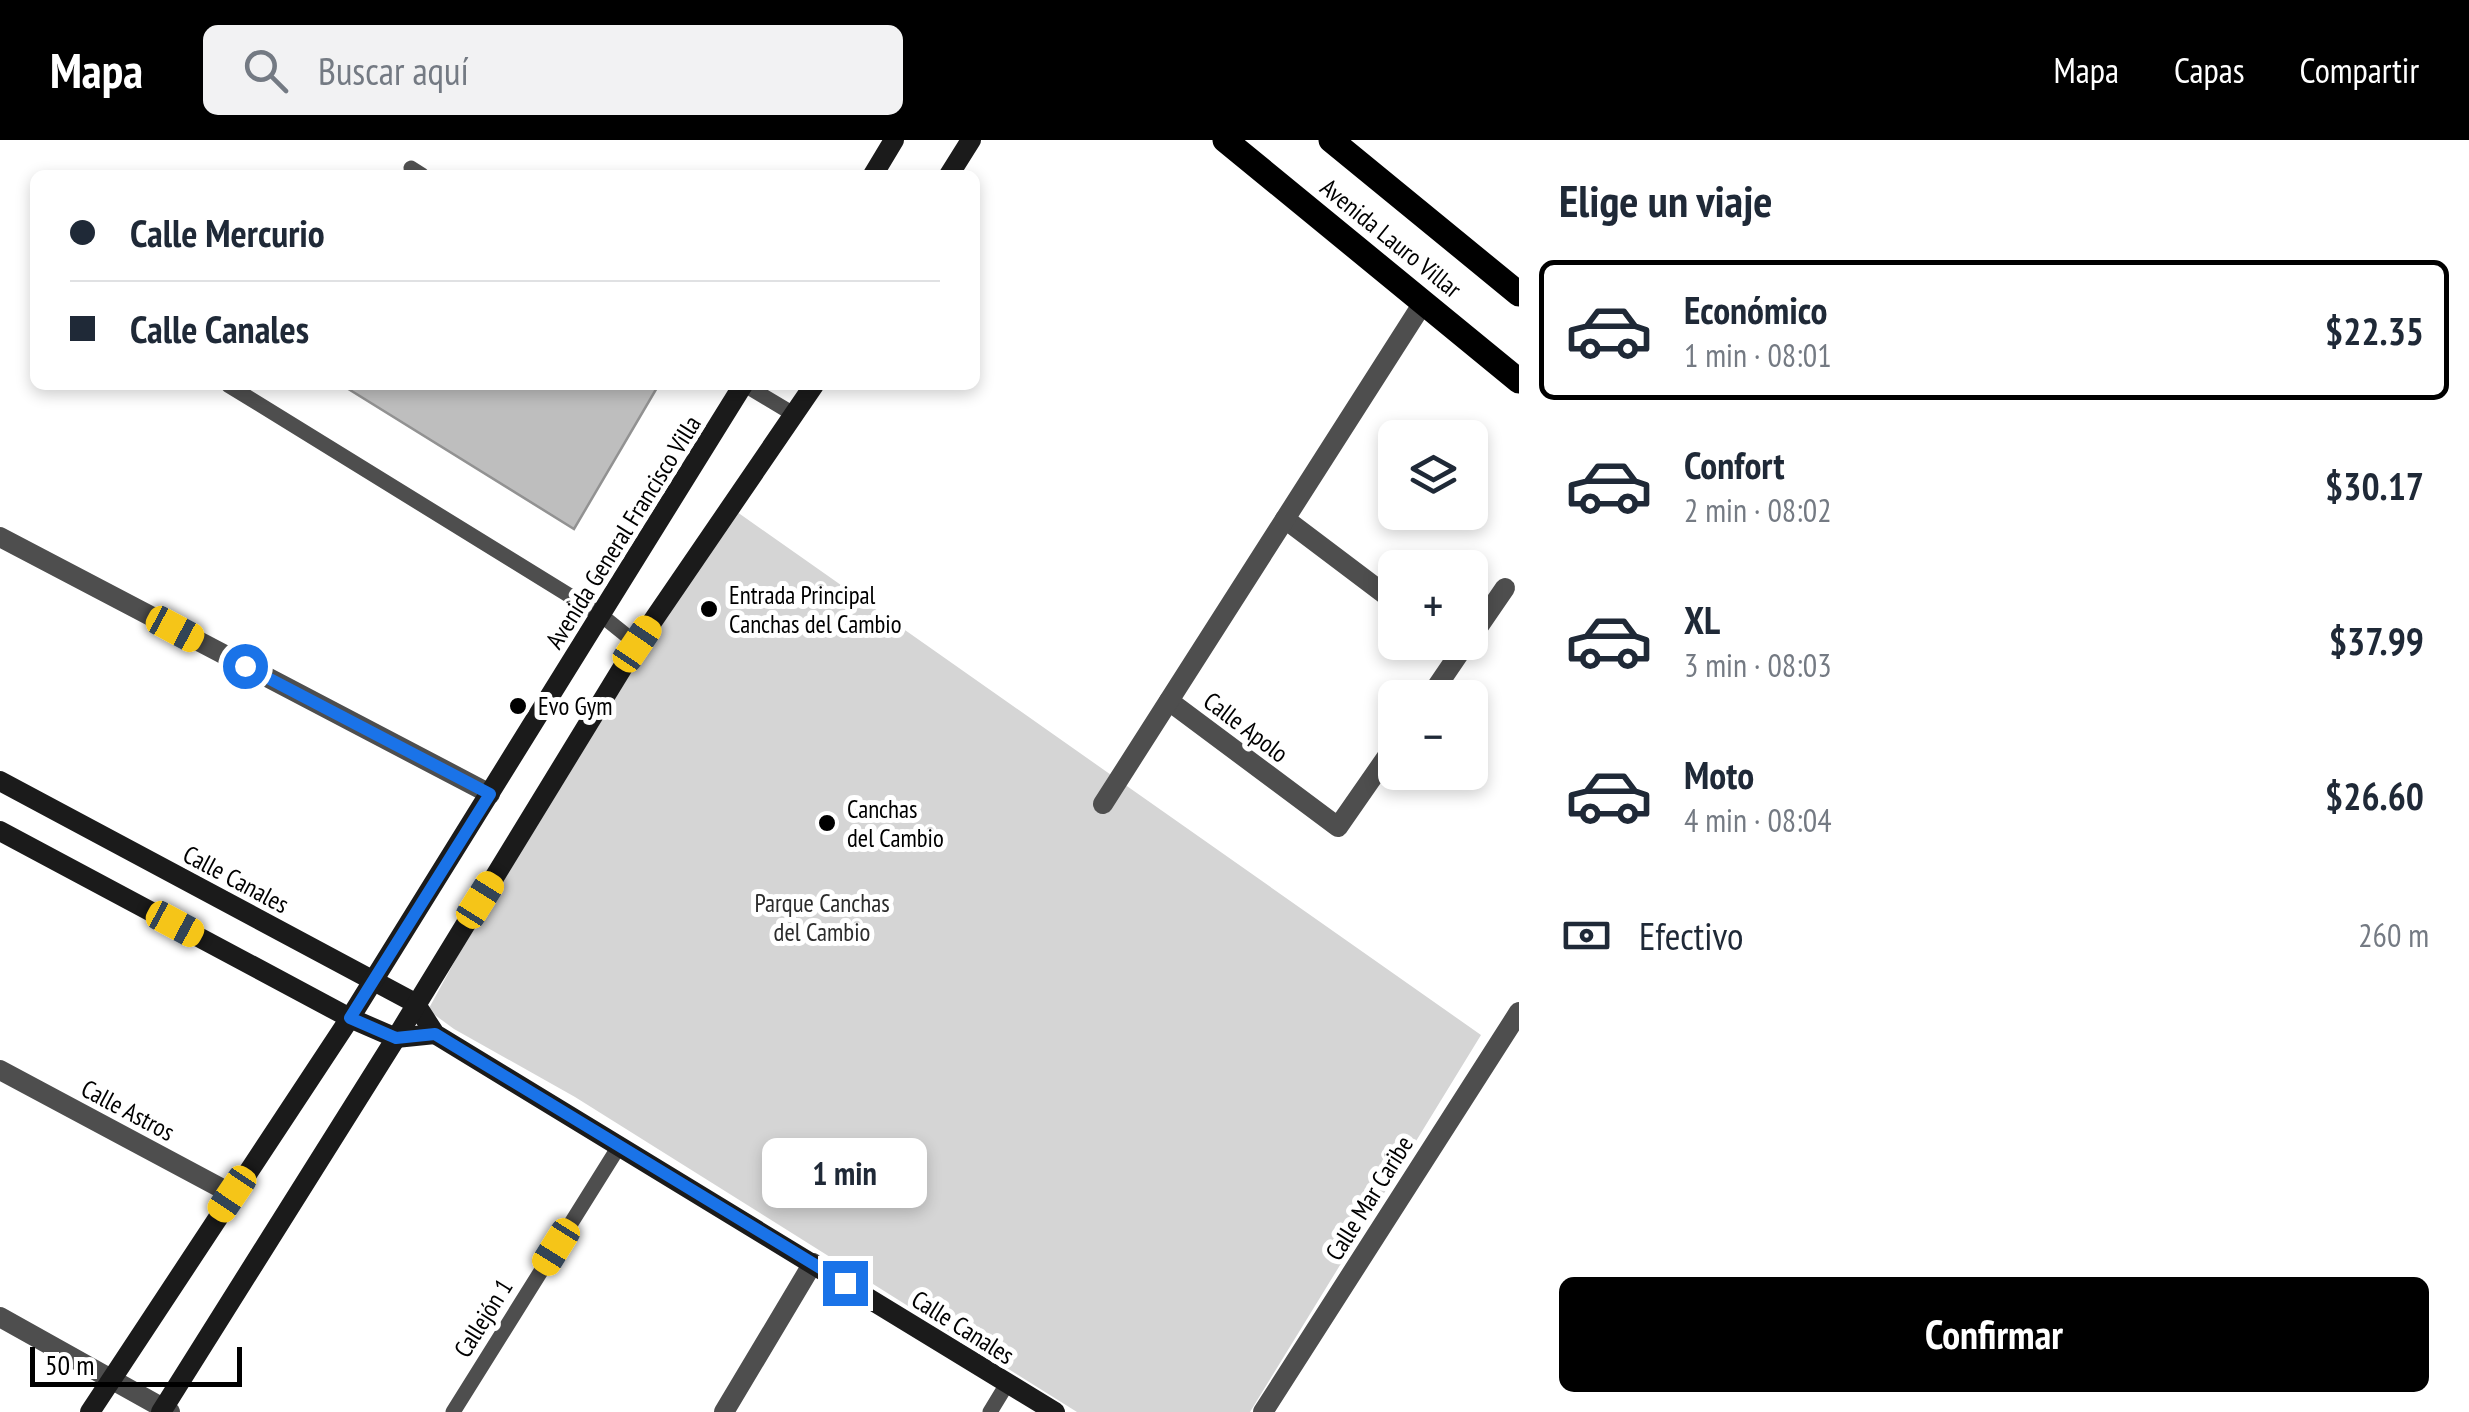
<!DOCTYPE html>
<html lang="es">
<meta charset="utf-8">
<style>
:root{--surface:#fff;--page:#f2f2f3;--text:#1f2937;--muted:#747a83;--line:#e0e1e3;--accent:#000}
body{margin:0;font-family:"PT Sans Narrow",sans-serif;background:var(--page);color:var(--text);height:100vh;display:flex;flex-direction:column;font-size:38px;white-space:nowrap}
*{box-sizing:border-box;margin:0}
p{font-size:32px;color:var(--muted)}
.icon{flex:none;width:55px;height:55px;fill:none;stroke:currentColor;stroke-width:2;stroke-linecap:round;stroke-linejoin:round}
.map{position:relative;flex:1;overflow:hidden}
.sheet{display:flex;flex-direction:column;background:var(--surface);width:950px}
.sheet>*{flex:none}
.hud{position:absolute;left:30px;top:30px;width:950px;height:220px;border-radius:15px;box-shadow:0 5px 15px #0003;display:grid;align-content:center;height:220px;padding:0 40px;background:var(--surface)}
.controls{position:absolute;left:1378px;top:280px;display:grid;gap:20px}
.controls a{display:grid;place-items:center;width:110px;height:110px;border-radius:15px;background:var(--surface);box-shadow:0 5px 15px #0003;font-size:50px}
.scale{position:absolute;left:30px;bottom:25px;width:212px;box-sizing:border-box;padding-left:10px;border:5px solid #000;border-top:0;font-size:28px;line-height:35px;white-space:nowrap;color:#000;-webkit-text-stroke:8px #fff;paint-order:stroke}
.end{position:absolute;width:45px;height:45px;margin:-22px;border:12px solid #1a73e8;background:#fff;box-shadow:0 0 0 5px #fff}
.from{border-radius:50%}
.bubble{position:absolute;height:70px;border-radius:15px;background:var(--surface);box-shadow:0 5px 15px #0003;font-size:32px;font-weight:700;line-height:70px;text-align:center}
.car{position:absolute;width:30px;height:60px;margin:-30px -15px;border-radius:12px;box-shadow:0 0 8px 2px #0007;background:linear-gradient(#f5c518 24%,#345 0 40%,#f5c518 0 76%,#345 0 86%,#f5c518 0)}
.hud b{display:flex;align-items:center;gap:35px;height:95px;font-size:38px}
.hud b+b{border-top:2px solid var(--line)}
.hud i{width:25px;height:25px;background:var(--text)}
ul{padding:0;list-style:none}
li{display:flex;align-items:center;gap:30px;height:140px;margin:0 20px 15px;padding:0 20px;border:5px solid transparent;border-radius:15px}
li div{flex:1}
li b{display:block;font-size:38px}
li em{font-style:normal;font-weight:700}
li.active{border-color:var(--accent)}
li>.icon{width:90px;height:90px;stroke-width:1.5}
h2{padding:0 40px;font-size:45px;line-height:120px}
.pay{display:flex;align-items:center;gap:25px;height:110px;padding:0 40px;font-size:38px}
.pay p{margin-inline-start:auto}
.action{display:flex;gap:20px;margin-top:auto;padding:20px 40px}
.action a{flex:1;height:115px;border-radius:15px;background:var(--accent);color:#fff;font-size:40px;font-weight:700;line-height:115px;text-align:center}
header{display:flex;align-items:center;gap:60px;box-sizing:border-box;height:140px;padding:0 50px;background:var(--accent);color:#fff}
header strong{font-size:48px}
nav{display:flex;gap:55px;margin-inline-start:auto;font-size:35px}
.search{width:700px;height:90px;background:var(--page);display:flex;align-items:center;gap:25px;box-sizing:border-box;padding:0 35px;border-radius:15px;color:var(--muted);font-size:38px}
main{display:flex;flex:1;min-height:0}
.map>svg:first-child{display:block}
</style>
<header>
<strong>Mapa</strong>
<div class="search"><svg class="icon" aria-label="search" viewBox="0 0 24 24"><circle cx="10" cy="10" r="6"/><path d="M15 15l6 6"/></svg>Buscar aquí</div>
<nav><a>Mapa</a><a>Capas</a><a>Compartir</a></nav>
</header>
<main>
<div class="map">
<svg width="1519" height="1272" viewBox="0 0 1519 1272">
<rect width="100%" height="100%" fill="#fff"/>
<polygon fill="#d5d5d5" points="730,367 1481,895 1250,1272 1077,1272 575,957 454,889 428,870 486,764"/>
<polygon fill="#bebebe" stroke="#929292" stroke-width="2.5" points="342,245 656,245 658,246 574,389"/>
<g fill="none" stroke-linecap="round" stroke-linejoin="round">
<g stroke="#4e4e4e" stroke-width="15">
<polyline points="411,28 422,35"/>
<polyline points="228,245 601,475 637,504"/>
<polyline points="745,245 795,275"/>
<polyline points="453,1272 618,1008"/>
<polyline points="990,1272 1007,1244"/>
</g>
<g stroke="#4e4e4e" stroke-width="20">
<polyline points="1285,379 1395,462"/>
<polyline points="0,397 490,654"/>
<polyline points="1470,499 1505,448"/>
<polyline points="1429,558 1467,502"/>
<polyline points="1169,561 1338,687 1395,605"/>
<polyline points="1103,664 1423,163"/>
<polyline points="0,930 232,1054"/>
<polyline points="0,1177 170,1272"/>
<polyline points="724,1272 813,1123"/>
<polyline points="1263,1272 1519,872"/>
</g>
<g stroke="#1b1b1b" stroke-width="20">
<polyline points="873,35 894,0"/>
<polyline points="949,35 971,0"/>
<polyline points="0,641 415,863 435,894 1055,1272"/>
<polyline points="0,691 350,878 396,898 435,894"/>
<polyline points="90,1272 350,878 743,245"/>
<polyline points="161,1272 396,898 637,504 814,245"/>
</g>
<g stroke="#000" stroke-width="25">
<polyline points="1225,0 1519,241"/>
<polyline points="1331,0 1519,154"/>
</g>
</g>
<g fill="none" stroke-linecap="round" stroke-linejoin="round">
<polyline stroke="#1a73e8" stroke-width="12" points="245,526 490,654 350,878 396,898 435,894 845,1143"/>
</g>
<g fill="#000" stroke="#fff" stroke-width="4">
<circle cx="709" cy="469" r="10"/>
<circle cx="518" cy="566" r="10"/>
<circle cx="827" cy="683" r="10"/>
</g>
<g text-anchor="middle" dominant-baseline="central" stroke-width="10" stroke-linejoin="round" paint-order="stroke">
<g font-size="25" fill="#000" stroke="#fff">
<text transform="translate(1391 98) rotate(39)">Avenida Lauro Villar</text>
<text transform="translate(623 392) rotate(-58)">Avenida General Francisco Villa</text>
<text transform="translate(1246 587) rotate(37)">Calle Apolo</text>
<text transform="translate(236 739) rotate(28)">Calle Canales</text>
<text transform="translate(128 970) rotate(28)">Calle Astros</text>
<text transform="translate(1369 1058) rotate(-58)">Calle Mar Caribe</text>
<text transform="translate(483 1178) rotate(-58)">Callejón 1</text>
<text transform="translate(963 1187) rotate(32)">Calle Canales</text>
</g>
<g font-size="25" fill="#000" stroke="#fff" text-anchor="start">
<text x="729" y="455">Entrada Principal<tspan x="729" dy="29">Canchas del Cambio</tspan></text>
<text x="538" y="566">Evo Gym</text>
<text x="847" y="669">Canchas<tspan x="847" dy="29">del Cambio</tspan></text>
</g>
<g font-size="25" fill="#2c2c2c" stroke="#fff">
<text x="822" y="763">Parque Canchas<tspan x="822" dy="29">del Cambio</tspan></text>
</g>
</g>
</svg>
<div class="controls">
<a><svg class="icon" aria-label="layers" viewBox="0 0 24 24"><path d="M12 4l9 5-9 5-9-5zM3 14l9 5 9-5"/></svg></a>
<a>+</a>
<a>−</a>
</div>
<div class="scale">50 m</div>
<i class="end from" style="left:245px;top:526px"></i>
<i class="end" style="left:845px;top:1143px"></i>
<div class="bubble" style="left:762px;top:998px;width:165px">1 min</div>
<i class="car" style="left:175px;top:489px;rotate:118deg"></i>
<i class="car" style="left:637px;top:504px;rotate:34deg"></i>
<i class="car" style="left:480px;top:760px;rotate:32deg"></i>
<i class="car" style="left:175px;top:784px;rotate:118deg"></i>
<i class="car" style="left:232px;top:1054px;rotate:214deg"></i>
<i class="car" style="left:556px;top:1107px;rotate:212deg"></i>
<div class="hud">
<b><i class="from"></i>Calle Mercurio</b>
<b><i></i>Calle Canales</b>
</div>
</div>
<section class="sheet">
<h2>Elige un viaje</h2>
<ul>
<li class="active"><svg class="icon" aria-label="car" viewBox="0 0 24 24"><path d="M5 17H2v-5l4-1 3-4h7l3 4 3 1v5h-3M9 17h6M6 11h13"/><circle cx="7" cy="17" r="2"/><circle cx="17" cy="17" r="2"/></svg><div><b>Económico</b><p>1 min · 08:01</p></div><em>$22.35</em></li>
<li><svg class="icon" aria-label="car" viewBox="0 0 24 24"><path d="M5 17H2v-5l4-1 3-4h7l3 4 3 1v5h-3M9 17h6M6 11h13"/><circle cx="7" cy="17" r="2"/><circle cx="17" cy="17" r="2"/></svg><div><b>Confort</b><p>2 min · 08:02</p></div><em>$30.17</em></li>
<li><svg class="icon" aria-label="car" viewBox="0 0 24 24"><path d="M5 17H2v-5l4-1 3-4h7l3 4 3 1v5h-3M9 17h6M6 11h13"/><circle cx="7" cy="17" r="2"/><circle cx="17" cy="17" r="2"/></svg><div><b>XL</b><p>3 min · 08:03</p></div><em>$37.99</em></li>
<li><svg class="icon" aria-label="car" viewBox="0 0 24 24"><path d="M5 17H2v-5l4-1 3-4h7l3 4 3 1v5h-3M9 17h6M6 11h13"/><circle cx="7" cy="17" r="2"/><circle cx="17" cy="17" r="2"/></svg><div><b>Moto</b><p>4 min · 08:04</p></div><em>$26.60</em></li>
</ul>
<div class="pay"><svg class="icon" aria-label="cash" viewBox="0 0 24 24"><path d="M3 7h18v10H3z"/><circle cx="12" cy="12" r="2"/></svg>Efectivo<p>260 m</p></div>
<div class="action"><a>Confirmar</a></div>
</section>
</main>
